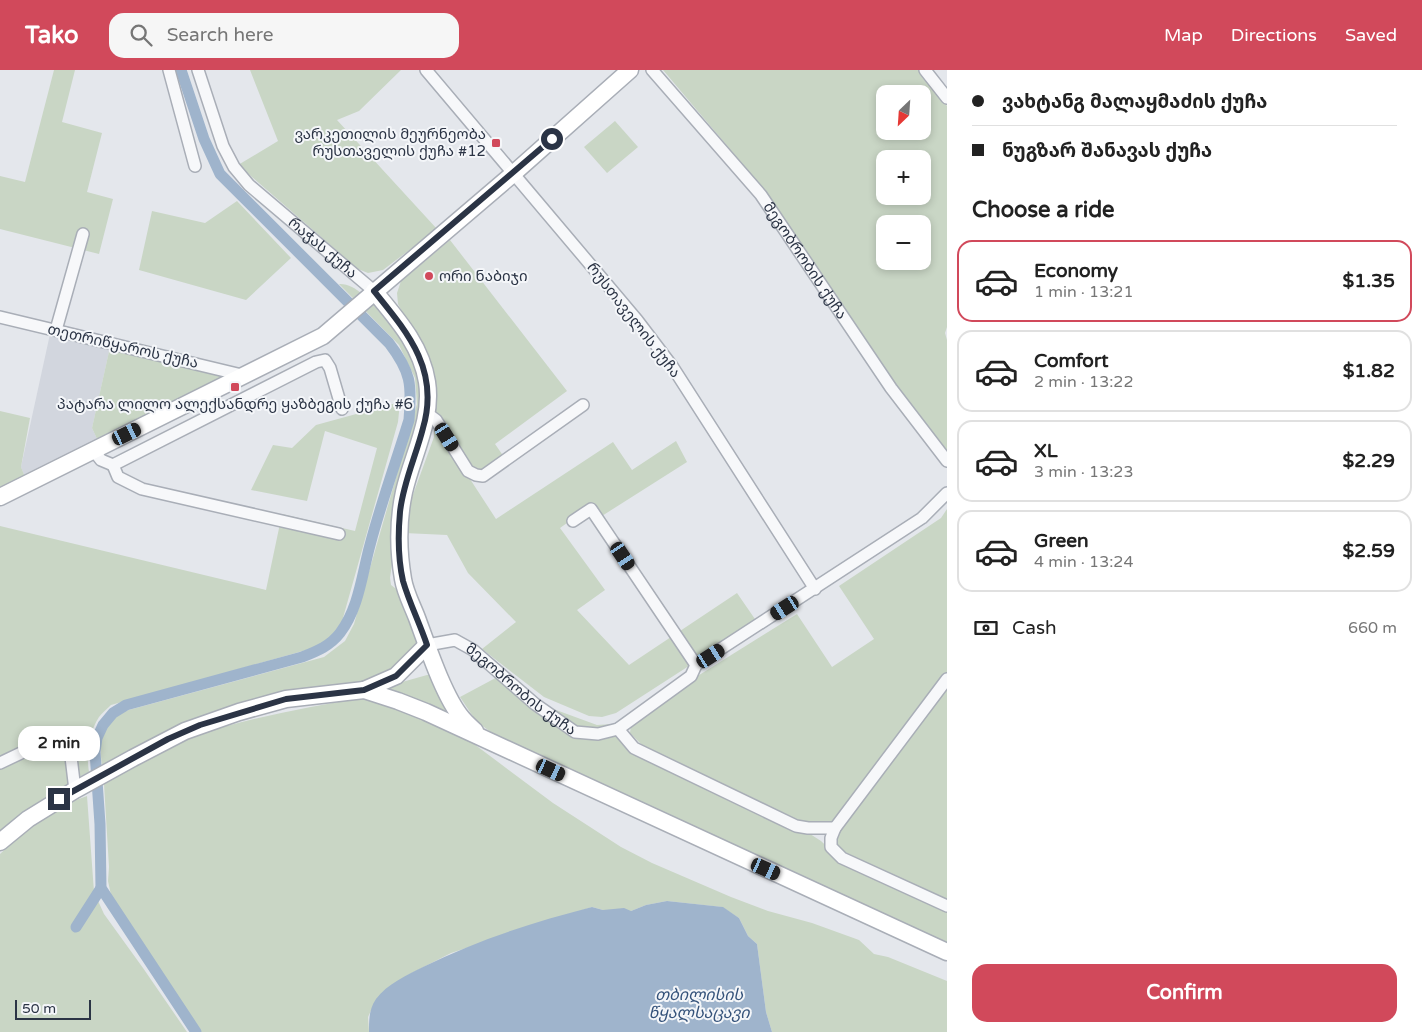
<!DOCTYPE html>
<meta charset="utf-8">
<style>
:root{--surface:#fff;--page:#f6f6f6;--text:#222;--muted:#767676;--line:#e0e0e0;--accent:#d1495b}
body{margin:0;font-family:"Varela Round","Noto Sans Georgian",sans-serif;background:var(--page);color:var(--text);height:100vh;display:flex;flex-direction:column;font-size:19px;white-space:nowrap}
*{box-sizing:border-box;margin:0}
p{font-size:16px;color:var(--muted)}
.icon{flex:none;width:28px;height:28px;fill:none;stroke:currentColor;stroke-width:2;stroke-linecap:round;stroke-linejoin:round}
.map{position:relative;flex:1;overflow:hidden}
.drawer{display:flex;flex-direction:column;background:var(--surface);width:475px}
.drawer>*{flex:none}
.hud{display:grid;align-content:center;height:110px;padding:0 25px;background:var(--surface)}
.needle{width:32px;rotate:205deg}
.tools{position:absolute;left:876px;top:15px;display:grid;gap:10px}
.tools a{display:grid;place-items:center;width:55px;height:55px;border-radius:10px;background:var(--surface);box-shadow:0 2px 8px #0003;font-size:25px}
.scale{position:absolute;left:15px;bottom:12px;width:76px;box-sizing:border-box;padding-left:5px;border:2px solid #2b3445;border-top:0;font-size:14px;line-height:18px;white-space:nowrap;color:#2b3445;-webkit-text-stroke:4px #f4f6f9;paint-order:stroke}
.end{position:absolute;width:22px;height:22px;margin:-11px;border:6px solid #2b3445;background:#fff;box-shadow:0 0 0 2px #fff}
.from{border-radius:50%}
.bubble{position:absolute;height:35px;border-radius:15px;background:var(--surface);box-shadow:0 2px 8px #0003;font-size:16px;font-weight:700;line-height:35px;text-align:center}
.car{position:absolute;width:15px;height:30px;margin:-15px -8px;border-radius:6px;box-shadow:0 0 4px 1px #0007;background:linear-gradient(#222 24%,#8ab4d8 0 40%,#222 0 76%,#8ab4d8 0 86%,#222 0)}
.hud b{display:flex;align-items:center;gap:18px;height:48px;font-size:19px}
.hud b+b{border-top:1px solid var(--line)}
.hud i{width:12px;height:12px;background:var(--text)}
ul{padding:0;list-style:none}
li{display:flex;align-items:center;gap:15px;height:82px;margin:0 10px 8px;padding:0 15px;border:2px solid var(--line);border-radius:15px}
li div{flex:1}
li b{display:block;font-size:19px}
li em{font-style:normal;font-weight:700}
li.selected{border-color:var(--accent)}
li>.icon{width:45px;height:45px;stroke-width:1.5}
h2{padding:0 25px;font-size:22px;line-height:60px}
.pay{display:flex;align-items:center;gap:12px;height:55px;padding:0 25px;font-size:19px}
.pay p{margin-inline-start:auto}
.action{display:flex;gap:10px;margin-top:auto;padding:10px 25px}
.action a{flex:1;height:58px;border-radius:15px;background:var(--accent);color:#fff;font-size:20px;font-weight:700;line-height:58px;text-align:center}
header{display:flex;align-items:center;gap:30px;box-sizing:border-box;height:70px;padding:0 25px;background:var(--accent);color:#fff}
header strong{font-size:24px}
nav{display:flex;gap:28px;margin-inline-start:auto;font-size:18px}
.search{width:350px;height:45px;background:var(--page);display:flex;align-items:center;gap:12px;box-sizing:border-box;padding:0 18px;border-radius:15px;color:var(--muted);font-size:19px}
main{display:flex;flex:1;min-height:0}
.map>svg:first-child{display:block}
</style>
<header>
<strong>Tako</strong>
<div class="search"><svg class="icon" aria-label="search" viewBox="0 0 24 24"><circle cx="10" cy="10" r="6"/><path d="M15 15l6 6"/></svg>Search here</div>
<nav><a>Map</a><a>Directions</a><a>Saved</a></nav>
</header>
<main>
<div class="map">
<svg width="947" height="962" viewBox="0 0 947 962">
<rect width="100%" height="100%" fill="#e4e7ec"/>
<polygon fill="#d2d6de" points="50,264 110,277 92,358 98,371 25,407 21,397"/>
<g fill="#c9d6c5" fill-rule="evenodd">
<polygon points="54,0 75,0 62,52 102,63 87,122 113,129 99,184 0,159 0,106 25,112"/>
<polygon points="250,0 401,0 359,41 337,50 437,159 383,200 368,203 358,199 238,95 278,71"/>
<path d="M 663,0 L 918,0 L 947,36 L 947,257 L 945,263 L 947,270 L 947,385 L 891,309 L 767,123 ZM 885,24 L 922,24 L 922,61 L 885,61 ZM 885,89 L 922,89 L 922,126 L 885,126 ZM 885,154 L 922,154 L 922,191 L 885,191 Z"/>
<polygon points="615,51 638,77 607,103 584,77"/>
<polygon points="237,131 291,188 246,230 139,200 152,141 205,153"/>
<polygon points="450,170 567,321 495,374 504,387 470,409 496,449 613,372 632,400 676,371 687,392 594,451 588,438 560,458 605,520 577,540 629,595 737,523 757,552 616,643 602,647 589,646 544,627 482,579 516,552 468,503 447,465 404,463 407,441 434,367 434,309 428,284 410,257 398,234 397,223 401,211"/>
<path d="M 339,214 C 355,213 372,232 381,244 C 397,264 416,287 420,313 C 423,335 413,358 410,380 C 402,423 396,465 390,508 L 391,515 L 403,524 L 416,559 L 417,571 L 413,579 L 399,595 L 368,610 L 274,627 L 102,697 C 99,671 100,655 125,641 L 324,587 L 345,571 L 354,554 L 417,334 L 415,308 L 399,275 Z"/>
<polygon points="110,277 219,305 221,308 98,371 92,358"/>
<path d="M 400,332 L 398,352 L 341,555 L 326,572 L 317,577 L 111,635 C 107,639 102,643 99,647 C 89,662 86,685 89,702 L 77,708 L 76,683 L 58,666 L 0,688 L 0,456 L 266,520 L 282,444 L 355,461 L 377,378 L 325,361 L 307,431 L 251,420 L 273,375 L 292,378 L 316,355 Z"/>
<polygon points="0,341 30,348 21,397 25,407 0,419"/>
<polygon points="947,439 947,831 849,785 821,761 642,675 630,663 632,647 797,544 832,597 874,569 839,516 941,448"/>
<polygon points="503,604 537,633 597,655 613,654 621,669 807,762 821,771 841,790 947,839 947,876 496,666 476,651 460,627"/>
<polygon points="427,605 433,605 449,638 447,642 444,644 383,621 388,616"/>
<path d="M 368,626 L 438,653 L 470,671 L 553,733 L 621,777 L 652,793 L 731,827 L 768,841 L 812,853 L 859,870 L 874,884 L 888,887 L 947,911 L 947,962 L 772,962 L 766,942 L 757,874 L 748,866 L 739,848 L 722,837 L 667,831 L 646,835 L 631,841 L 603,840 L 592,837 L 451,883 L 410,904 L 389,917 L 376,930 L 368,947 L 369,962 L 201,962 L 111,825 L 108,811 L 109,797 L 104,714 C 133,696 163,677 196,666 C 252,646 310,638 368,626 Z"/>
<polygon points="55,673 68,688 71,715 8,755 0,764 0,696"/>
<polygon points="87,726 94,822 104,844 143,898 187,962 0,962 0,784 44,742"/>
</g>
<path fill="#9fb4cc" d="M 667,831 L 723,837 L 739,848 L 748,866 L 757,874 L 766,942 L 772,962 L 369,962 C 369,950 369,939 376,929 C 387,914 407,905 423,897 C 477,870 534,852 592,837 L 603,840 L 624,838 L 631,841 L 646,835 Z"/>
<g fill="none" stroke-linecap="round" stroke-linejoin="round">
<g stroke="#9fb4cc" stroke-width="11">
<path d="M 181,0 L 204,69 L 220,104 L 389,273 C 411,302 412,314 409,350 C 396,392 381,433 370,475 C 362,504 359,538 340,563 C 330,576 317,581 302,587 L 126,635 L 113,643 L 103,655 L 97,668 L 95,682 L 100,754 L 101,818 L 196,962"/>
<polyline points="76,857 101,818"/>
</g>
<g stroke="#a9aeb7" stroke-width="14">
<g id="street">
<polyline points="169,0 195,96"/>
<path id="s1" d="M 198,0 L 223,76 L 234,97 L 249,115 L 374,221"/>
<polyline points="426,0 637,250 672,296 815,519"/>
<path id="s2" d="M 652,0 L 761,125 L 891,318 L 947,391"/>
<polyline points="925,0 947,28"/>
<polyline points="0,247 246,306"/>
<polyline points="56,260 83,164"/>
<polyline points="425,346 432,347 436,350 468,401 476,405 483,406 583,335"/>
<polyline points="94,381 101,390 113,395 316,292 325,290 330,298 342,339"/>
<polyline points="113,395 118,407 142,419 339,464"/>
<polyline points="573,451 591,439 696,595"/>
<path id="s3" d="M 427,575 L 455,570 L 473,580 L 535,634 L 575,662 L 598,664 L 618,659 L 691,606 L 696,595 L 922,448 L 947,423"/>
<polyline points="618,659 634,678 796,756 808,758 835,758 831,768 831,777 842,788 947,836"/>
<polyline points="0,693 42,673 58,671 71,687 75,720"/>
<polyline points="835,758 947,609"/>
</g>
</g>
<g stroke="#a9aeb7" stroke-width="19">
<g id="secondary">
<path d="M 374,221 C 397,249 421,275 427,312 C 433,350 412,386 404,422 C 398,450 398,480 403,509 C 405,522 412,535 417,548 C 427,575 444,627 462,648 C 466,653 471,657 475,661"/>
<polyline points="0,427 323,266 514,103 630,0"/>
<polyline points="364,620 396,606 427,575"/>
<polyline points="0,772 28,749 75,720 133,688 185,661 239,642 286,629 364,620 398,631 426,642 947,882"/>
</g>
</g>
<use href="#street" stroke="#f7f8fa" stroke-width="11"/>
<use href="#secondary" stroke="#fff" stroke-width="16"/>
</g>
<g fill="none" stroke-linecap="round" stroke-linejoin="round">
<path stroke="#2b3445" stroke-width="6" d="M 59,729 L 168,669 L 200,655 L 286,629 L 364,620 L 396,606 L 427,575 C 420,554 409,532 403,511 C 398,489 398,464 400,442 C 403,413 416,386 423,358 C 440,300 408,263 374,221 L 552,69"/>
</g>
<g fill="#d1495b" stroke="#f4f6f9" stroke-width="2">
<rect x="491" y="68" width="10" height="10" rx="2.5"/>
<circle cx="429" cy="206" r="5"/>
<rect x="230" y="312" width="10" height="10" rx="2.5"/>
</g>
<g text-anchor="middle" dominant-baseline="central" stroke-width="4" stroke-linejoin="round" paint-order="stroke">
<g font-size="15" fill="#2b3445" stroke="#f4f6f9" text-anchor="end">
<text x="486" y="64">ვარკეთილის მეურნეობა<tspan x="486" dy="17">რუსთაველის ქუჩა #12</tspan></text>
<text x="439" y="206" text-anchor="start">ორი ნაბიჯი</text>
<text x="235" y="334" text-anchor="middle">პატარა ლილო ალექსანდრე ყაზბეგის ქუჩა #6</text>
</g>
<g font-size="15" fill="#2b3445" stroke="#f4f6f9">
<text stroke="none"><textPath href="#s1" startOffset="224">რაჭას ქუჩა</textPath></text>
<text stroke="none"><textPath href="#s2" startOffset="245">მეგობრობის ქუჩა</textPath></text>
<text transform="translate(634 250) rotate(52)">რუსთაველის ქუჩა</text>
<text transform="translate(123 276) rotate(13)">თეთრიწყაროს ქუჩა</text>
<text stroke="none"><textPath href="#s3" startOffset="111">მეგობრობის ქუჩა</textPath></text>
</g>
<g font-size="16" font-style="italic" fill="#34527a" stroke="#f4f6f9">
<text x="699" y="925">თბილისის<tspan x="699" dy="18">წყალსაცავი</tspan></text>
</g>
</g>
</svg>
<div class="tools">
<a><svg class="needle" viewBox="-14 -14 28 28"><path d="M0-13l5 13h-10z" fill="#e53935"/><path d="M0 13l5-13h-10z" fill="#767676"/></svg></a>
<a>+</a>
<a>−</a>
</div>
<div class="scale">50 m</div>
<i class="end from" style="left:552px;top:69px"></i>
<i class="end" style="left:59px;top:729px"></i>
<div class="bubble" style="left:18px;top:656px;width:82px">2 min</div>
<i class="car" style="left:127px;top:364px;rotate:64deg"></i>
<i class="car" style="left:447px;top:367px;rotate:148deg"></i>
<i class="car" style="left:623px;top:486px;rotate:146deg"></i>
<i class="car" style="left:785px;top:538px;rotate:238deg"></i>
<i class="car" style="left:711px;top:586px;rotate:57deg"></i>
<i class="car" style="left:551px;top:700px;rotate:115deg"></i>
<i class="car" style="left:766px;top:799px;rotate:114deg"></i>
</div>
<section class="drawer">
<div class="hud">
<b><i class="from"></i>ვახტანგ მალაყმაძის ქუჩა</b>
<b><i></i>ნუგზარ შანავას ქუჩა</b>
</div>
<h2>Choose a ride</h2>
<ul>
<li class="selected"><svg class="icon" aria-label="car" viewBox="0 0 24 24"><path d="M5 17H2v-5l4-1 3-4h7l3 4 3 1v5h-3M9 17h6M6 11h13"/><circle cx="7" cy="17" r="2"/><circle cx="17" cy="17" r="2"/></svg><div><b>Economy</b><p>1 min · 13:21</p></div><em>$1.35</em></li>
<li><svg class="icon" aria-label="car" viewBox="0 0 24 24"><path d="M5 17H2v-5l4-1 3-4h7l3 4 3 1v5h-3M9 17h6M6 11h13"/><circle cx="7" cy="17" r="2"/><circle cx="17" cy="17" r="2"/></svg><div><b>Comfort</b><p>2 min · 13:22</p></div><em>$1.82</em></li>
<li><svg class="icon" aria-label="car" viewBox="0 0 24 24"><path d="M5 17H2v-5l4-1 3-4h7l3 4 3 1v5h-3M9 17h6M6 11h13"/><circle cx="7" cy="17" r="2"/><circle cx="17" cy="17" r="2"/></svg><div><b>XL</b><p>3 min · 13:23</p></div><em>$2.29</em></li>
<li><svg class="icon" aria-label="car" viewBox="0 0 24 24"><path d="M5 17H2v-5l4-1 3-4h7l3 4 3 1v5h-3M9 17h6M6 11h13"/><circle cx="7" cy="17" r="2"/><circle cx="17" cy="17" r="2"/></svg><div><b>Green</b><p>4 min · 13:24</p></div><em>$2.59</em></li>
</ul>
<div class="pay"><svg class="icon" aria-label="cash" viewBox="0 0 24 24"><path d="M3 7h18v10H3z"/><circle cx="12" cy="12" r="2"/></svg>Cash<p>660 m</p></div>
<div class="action"><a>Confirm</a></div>
</section>
</main>
